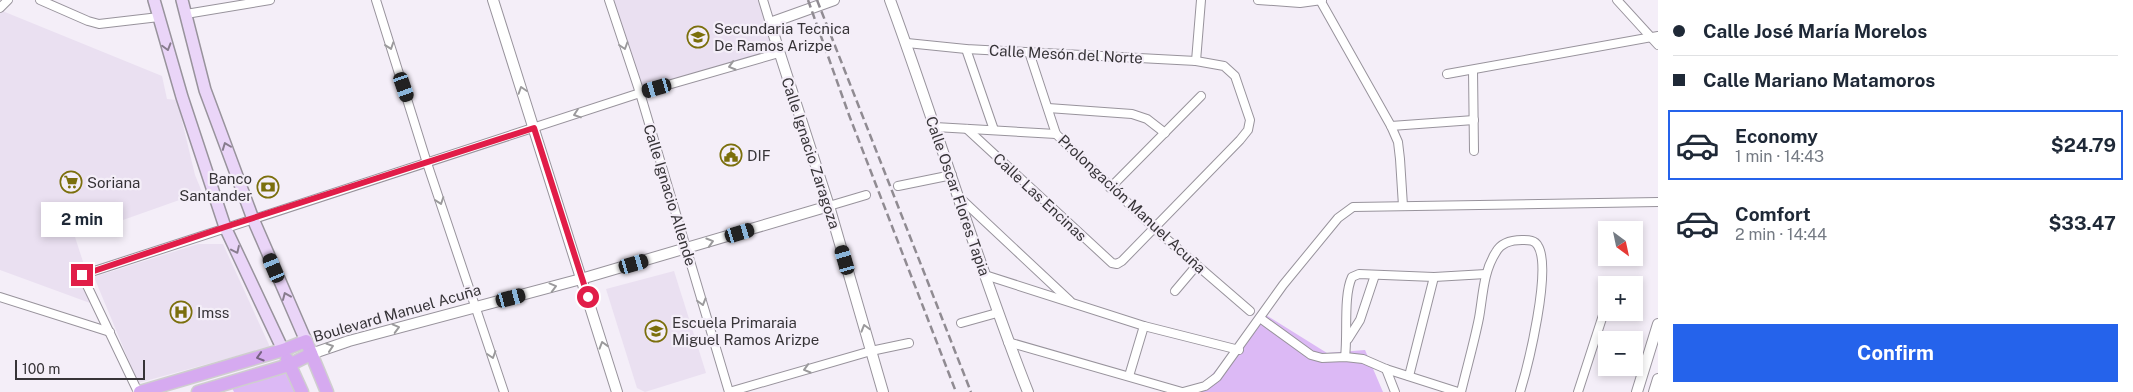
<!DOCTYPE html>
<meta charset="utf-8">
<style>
:root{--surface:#fff;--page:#f2f2f3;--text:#1f2937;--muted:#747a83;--line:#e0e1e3;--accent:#2563eb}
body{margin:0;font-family:"Public Sans",sans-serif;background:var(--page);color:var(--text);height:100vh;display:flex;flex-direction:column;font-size:19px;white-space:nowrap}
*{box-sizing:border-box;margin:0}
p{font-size:16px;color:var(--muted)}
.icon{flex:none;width:28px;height:28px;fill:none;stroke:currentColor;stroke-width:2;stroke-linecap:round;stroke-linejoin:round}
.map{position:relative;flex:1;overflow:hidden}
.sheet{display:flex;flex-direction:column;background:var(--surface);width:475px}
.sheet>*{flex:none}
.guide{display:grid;align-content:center;height:110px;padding:0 15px;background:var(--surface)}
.needle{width:32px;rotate:147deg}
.controls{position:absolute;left:1598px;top:221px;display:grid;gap:10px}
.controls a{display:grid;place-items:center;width:45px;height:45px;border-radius:0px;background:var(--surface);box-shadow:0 2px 8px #0003;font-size:25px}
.scale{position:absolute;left:15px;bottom:12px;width:130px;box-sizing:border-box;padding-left:5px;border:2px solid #373438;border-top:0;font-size:14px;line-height:18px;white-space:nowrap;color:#373438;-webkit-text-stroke:4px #f4eef8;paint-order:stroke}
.end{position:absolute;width:22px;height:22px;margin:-11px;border:6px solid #e11d48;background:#fff;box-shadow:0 0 0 2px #fff}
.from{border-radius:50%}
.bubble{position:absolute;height:35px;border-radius:0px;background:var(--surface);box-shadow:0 2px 8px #0003;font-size:16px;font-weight:700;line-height:35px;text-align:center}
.car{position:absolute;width:15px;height:30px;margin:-15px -8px;border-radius:6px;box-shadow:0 0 4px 1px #0007;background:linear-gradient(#222 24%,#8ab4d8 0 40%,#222 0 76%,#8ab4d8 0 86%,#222 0)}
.guide b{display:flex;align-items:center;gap:18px;height:48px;font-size:19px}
.guide b+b{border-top:1px solid var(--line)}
.guide i{width:12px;height:12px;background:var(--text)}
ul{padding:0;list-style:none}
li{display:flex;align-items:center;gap:15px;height:70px;margin:0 10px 8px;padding:0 5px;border:2px solid transparent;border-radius:0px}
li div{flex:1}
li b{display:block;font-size:19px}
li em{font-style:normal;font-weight:700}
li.active{border-color:var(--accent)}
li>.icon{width:45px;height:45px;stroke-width:1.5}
.primary-button{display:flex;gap:10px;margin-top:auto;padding:10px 15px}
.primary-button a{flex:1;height:58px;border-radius:0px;background:var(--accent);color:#fff;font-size:20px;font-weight:700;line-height:58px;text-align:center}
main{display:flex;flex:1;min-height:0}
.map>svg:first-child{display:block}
</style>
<main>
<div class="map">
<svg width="1658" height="392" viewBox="0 0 1658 392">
<rect width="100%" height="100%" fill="#f4eef8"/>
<g fill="#eae0f1">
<polygon points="610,0 760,0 778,51 641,92"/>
<polygon points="0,10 162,76 167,99 177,100 195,175 202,192 75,237 85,268 78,273 90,303 0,270"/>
<polygon points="198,244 223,244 270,347 138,383 94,277"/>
<polygon points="674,271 706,373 645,392 637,388 606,289"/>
</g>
<g fill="#dcb9f5">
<polygon points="1266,315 1327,353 1365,350 1383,392 1196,392"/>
<polygon points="289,371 299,392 234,392 232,388"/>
</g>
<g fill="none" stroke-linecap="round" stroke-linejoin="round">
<g stroke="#98939c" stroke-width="10">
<g id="minor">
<polyline points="40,0 88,21 99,24 159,17"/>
<polyline points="376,0 427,163 504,392"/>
<polyline points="609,0 640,93 729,392"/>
<polyline points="763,0 770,23"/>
<polyline points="1258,0 1300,3 1322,0"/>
<polyline points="1320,0 1391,126 1398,142 1400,159 1403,206"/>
<polyline points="1617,0 1658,45"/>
<polyline points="0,8 8,0"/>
<polyline points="186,14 270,0"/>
<polyline points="907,43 966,49 1196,61 1224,66 1235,76 1250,120 1248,130 1240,140 1122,261 1117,264 1112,263 967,129"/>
<polyline points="966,49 994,130"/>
<polyline points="1029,52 1056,134 1155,229 1250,311"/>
<polyline points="1196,61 1201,0"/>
<polyline points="1473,70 1474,151"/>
<polyline points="1447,74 1658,36"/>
<polyline points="1048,108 1132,114 1147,119 1165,133"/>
<polyline points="1391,126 1474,120"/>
<polyline points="935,127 1056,134"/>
<polyline points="898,186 952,175"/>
<polyline points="1110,188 1201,96"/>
<polyline points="959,197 1070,301"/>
<polyline points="829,206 866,195"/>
<polyline points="985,275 1144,326 1239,350"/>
<polyline points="1613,285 1614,283"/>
<polyline points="1175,291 1197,265"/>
<polyline points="0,297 110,332"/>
<polyline points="1260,318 1311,355 1322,358 1345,357 1363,359 1386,369 1458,392"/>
<polyline points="961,323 997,313"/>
<polyline points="1348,339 1360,320 1375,275"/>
<polyline points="1008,342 1182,392"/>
<path d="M 1345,357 C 1348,334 1343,296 1352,277 L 1359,274 L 1434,277 L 1486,274"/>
<polyline points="1386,369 1395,392"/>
<polyline points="1129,376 1144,326"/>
<polyline points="1409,376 1434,277"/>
<polyline points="138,392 82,275 640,93 779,53"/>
<polyline points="729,392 871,351 909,343"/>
<polyline points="1183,392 1205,386 1217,377 1283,285 1338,218 1353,207 1658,202"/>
<path d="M 1461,392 C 1467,367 1474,343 1479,318 C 1483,296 1483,272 1496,252 C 1501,243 1512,240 1522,240 C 1529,240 1535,240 1538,246 C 1552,269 1528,366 1520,392"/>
<polyline points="1578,392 1606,306"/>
</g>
</g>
<g stroke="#98939c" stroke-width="12">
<g id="tertiary">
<polyline points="493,0 617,392"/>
<polyline points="834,0 770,23 829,206 883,392"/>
<path d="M 890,0 C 938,130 977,263 1028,392"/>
<polyline points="311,354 349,341 581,279 829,206"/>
<polyline points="1637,392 1658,324"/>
<polyline points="1654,392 1658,379"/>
</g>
</g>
<g stroke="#98939c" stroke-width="14">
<g id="secondary">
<polyline points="154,0 182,97 225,227 283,350"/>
<polyline points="182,0 205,90 253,219 306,341"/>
</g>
</g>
<g stroke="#cfcecf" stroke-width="15">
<g id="primary">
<polyline points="287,359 302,392"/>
<polyline points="140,392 283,350 306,341 327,392"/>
<polyline points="198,392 289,365 311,354"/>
</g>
</g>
<use href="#minor" stroke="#fff" stroke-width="8"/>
<use href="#tertiary" stroke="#fff" stroke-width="10"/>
<use href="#secondary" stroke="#ead5f8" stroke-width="11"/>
<use href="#primary" stroke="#d6aaf0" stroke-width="12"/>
<g stroke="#908b92" stroke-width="2.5" stroke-dasharray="8 4" stroke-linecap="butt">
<polyline points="808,0 849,115 956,392"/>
<polyline points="817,0 971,392"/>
</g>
</g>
<defs><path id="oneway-chevron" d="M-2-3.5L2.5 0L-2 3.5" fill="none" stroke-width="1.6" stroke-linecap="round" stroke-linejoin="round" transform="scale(1.25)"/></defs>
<g stroke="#9b9a9c">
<use href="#oneway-chevron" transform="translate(390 46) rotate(71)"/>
<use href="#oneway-chevron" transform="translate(624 46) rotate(72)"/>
<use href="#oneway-chevron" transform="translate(732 66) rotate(164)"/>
<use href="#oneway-chevron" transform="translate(522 90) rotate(-108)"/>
<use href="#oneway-chevron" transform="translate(577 114) rotate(161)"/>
<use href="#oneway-chevron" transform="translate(440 201) rotate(71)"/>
<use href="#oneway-chevron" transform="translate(710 242) rotate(-17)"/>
<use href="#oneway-chevron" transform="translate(553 287) rotate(-15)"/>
<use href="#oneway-chevron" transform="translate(702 302) rotate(74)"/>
<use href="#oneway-chevron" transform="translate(396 328) rotate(-15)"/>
<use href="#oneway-chevron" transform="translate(865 328) rotate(-106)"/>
<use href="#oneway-chevron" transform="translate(603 345) rotate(-107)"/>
<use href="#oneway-chevron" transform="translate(330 347) rotate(-18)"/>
<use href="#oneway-chevron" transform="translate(492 355) rotate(72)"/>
<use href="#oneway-chevron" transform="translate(807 369) rotate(164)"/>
</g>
<g stroke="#887c8e">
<use href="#oneway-chevron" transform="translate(167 47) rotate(74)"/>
<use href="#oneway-chevron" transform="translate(226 146) rotate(-111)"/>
<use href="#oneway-chevron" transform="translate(236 250) rotate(65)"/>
<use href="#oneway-chevron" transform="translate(286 296) rotate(-113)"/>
</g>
<use stroke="#776382" href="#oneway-chevron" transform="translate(260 357) rotate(163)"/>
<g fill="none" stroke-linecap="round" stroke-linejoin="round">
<polyline stroke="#e11d48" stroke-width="6" points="82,275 225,227 534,128 588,297"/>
</g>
<defs>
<g id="school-ring" transform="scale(1.125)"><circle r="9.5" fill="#f4eef8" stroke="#7b6f0c" stroke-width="1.5"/><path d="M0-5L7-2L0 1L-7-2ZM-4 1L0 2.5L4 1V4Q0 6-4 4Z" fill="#7b6f0c"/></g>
<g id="civic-ring" transform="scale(1.125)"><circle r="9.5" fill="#f4eef8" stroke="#7b6f0c" stroke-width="1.5"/><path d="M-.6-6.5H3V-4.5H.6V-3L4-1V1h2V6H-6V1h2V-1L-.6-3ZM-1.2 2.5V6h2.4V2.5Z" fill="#7b6f0c"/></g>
<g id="supermarket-ring" transform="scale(1.125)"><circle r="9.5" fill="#f4eef8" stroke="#7b6f0c" stroke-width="1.5"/><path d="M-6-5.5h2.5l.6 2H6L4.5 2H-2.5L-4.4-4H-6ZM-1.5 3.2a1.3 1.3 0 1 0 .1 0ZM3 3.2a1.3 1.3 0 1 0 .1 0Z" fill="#7b6f0c"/></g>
<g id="bank-ring" transform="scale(1.125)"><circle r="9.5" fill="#f4eef8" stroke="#7b6f0c" stroke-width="1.5"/><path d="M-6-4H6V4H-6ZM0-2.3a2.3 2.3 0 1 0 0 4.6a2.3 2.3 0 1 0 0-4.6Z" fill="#7b6f0c"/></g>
<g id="hospital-ring" transform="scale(1.125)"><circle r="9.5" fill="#f4eef8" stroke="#7b6f0c" stroke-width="1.5"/><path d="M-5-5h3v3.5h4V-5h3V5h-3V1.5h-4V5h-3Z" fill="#7b6f0c"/></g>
</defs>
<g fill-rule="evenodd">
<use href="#school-ring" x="698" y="37"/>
<use href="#civic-ring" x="731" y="155"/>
<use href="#supermarket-ring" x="71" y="182"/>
<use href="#bank-ring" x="268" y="187"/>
<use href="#hospital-ring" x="181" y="312"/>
<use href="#school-ring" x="656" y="331"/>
</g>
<g text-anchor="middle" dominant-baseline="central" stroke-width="4.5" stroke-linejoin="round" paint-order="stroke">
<g font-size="15" fill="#373438" stroke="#f4eef8" text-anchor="start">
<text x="714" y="28">Secundaria Tecnica<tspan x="714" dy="17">De Ramos Arizpe</tspan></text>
<text x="747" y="155">DIF</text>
<text x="252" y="178" text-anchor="end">Banco<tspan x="252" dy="17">Santander</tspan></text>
<text x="87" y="182">Soriana</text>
<text x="197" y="312">Imss</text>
<text x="672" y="322">Escuela Primaraia<tspan x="672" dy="17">Miguel Ramos Arizpe</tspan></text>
</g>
<g font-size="15" fill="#373438" stroke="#f4eef8">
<text transform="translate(1066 54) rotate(3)">Calle Mesón del Norte</text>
<text transform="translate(811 153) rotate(72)">Calle Ignacio Zaragoza</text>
<text transform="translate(670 195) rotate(73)">Calle Ignacio Allende</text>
<text transform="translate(958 196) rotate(71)">Calle Oscar Flores Tapia</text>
<text transform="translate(1040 197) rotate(43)">Calle Las Encinas</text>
<text transform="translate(1132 204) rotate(43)">Prolongación Manuel Acuña</text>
<text transform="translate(397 313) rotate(-16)">Boulevard Manuel Acuña</text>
</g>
</g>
</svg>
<div class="controls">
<a><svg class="needle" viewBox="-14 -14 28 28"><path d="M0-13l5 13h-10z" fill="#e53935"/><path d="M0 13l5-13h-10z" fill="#747a83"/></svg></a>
<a>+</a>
<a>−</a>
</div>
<div class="scale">100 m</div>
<i class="end from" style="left:588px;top:297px"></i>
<i class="end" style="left:82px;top:275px"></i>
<div class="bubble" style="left:41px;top:202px;width:82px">2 min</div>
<i class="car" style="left:404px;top:87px;rotate:161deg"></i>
<i class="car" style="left:657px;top:88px;rotate:254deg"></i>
<i class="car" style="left:740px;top:233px;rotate:73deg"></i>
<i class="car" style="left:845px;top:260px;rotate:344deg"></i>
<i class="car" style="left:634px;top:264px;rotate:74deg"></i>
<i class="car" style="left:274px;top:268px;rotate:337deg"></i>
<i class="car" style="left:511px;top:298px;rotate:75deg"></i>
</div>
<section class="sheet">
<div class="guide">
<b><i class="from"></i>Calle José María Morelos</b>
<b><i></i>Calle Mariano Matamoros</b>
</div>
<ul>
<li class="active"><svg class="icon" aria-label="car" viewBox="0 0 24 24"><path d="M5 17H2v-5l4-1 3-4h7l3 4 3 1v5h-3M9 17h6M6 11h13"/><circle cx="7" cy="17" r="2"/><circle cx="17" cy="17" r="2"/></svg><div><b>Economy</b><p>1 min · 14:43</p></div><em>$24.79</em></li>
<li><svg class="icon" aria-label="car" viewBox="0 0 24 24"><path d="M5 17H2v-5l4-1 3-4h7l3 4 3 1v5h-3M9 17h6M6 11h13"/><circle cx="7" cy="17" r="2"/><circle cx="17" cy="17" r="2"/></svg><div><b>Comfort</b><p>2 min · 14:44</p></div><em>$33.47</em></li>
</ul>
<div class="primary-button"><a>Confirm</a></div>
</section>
</main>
